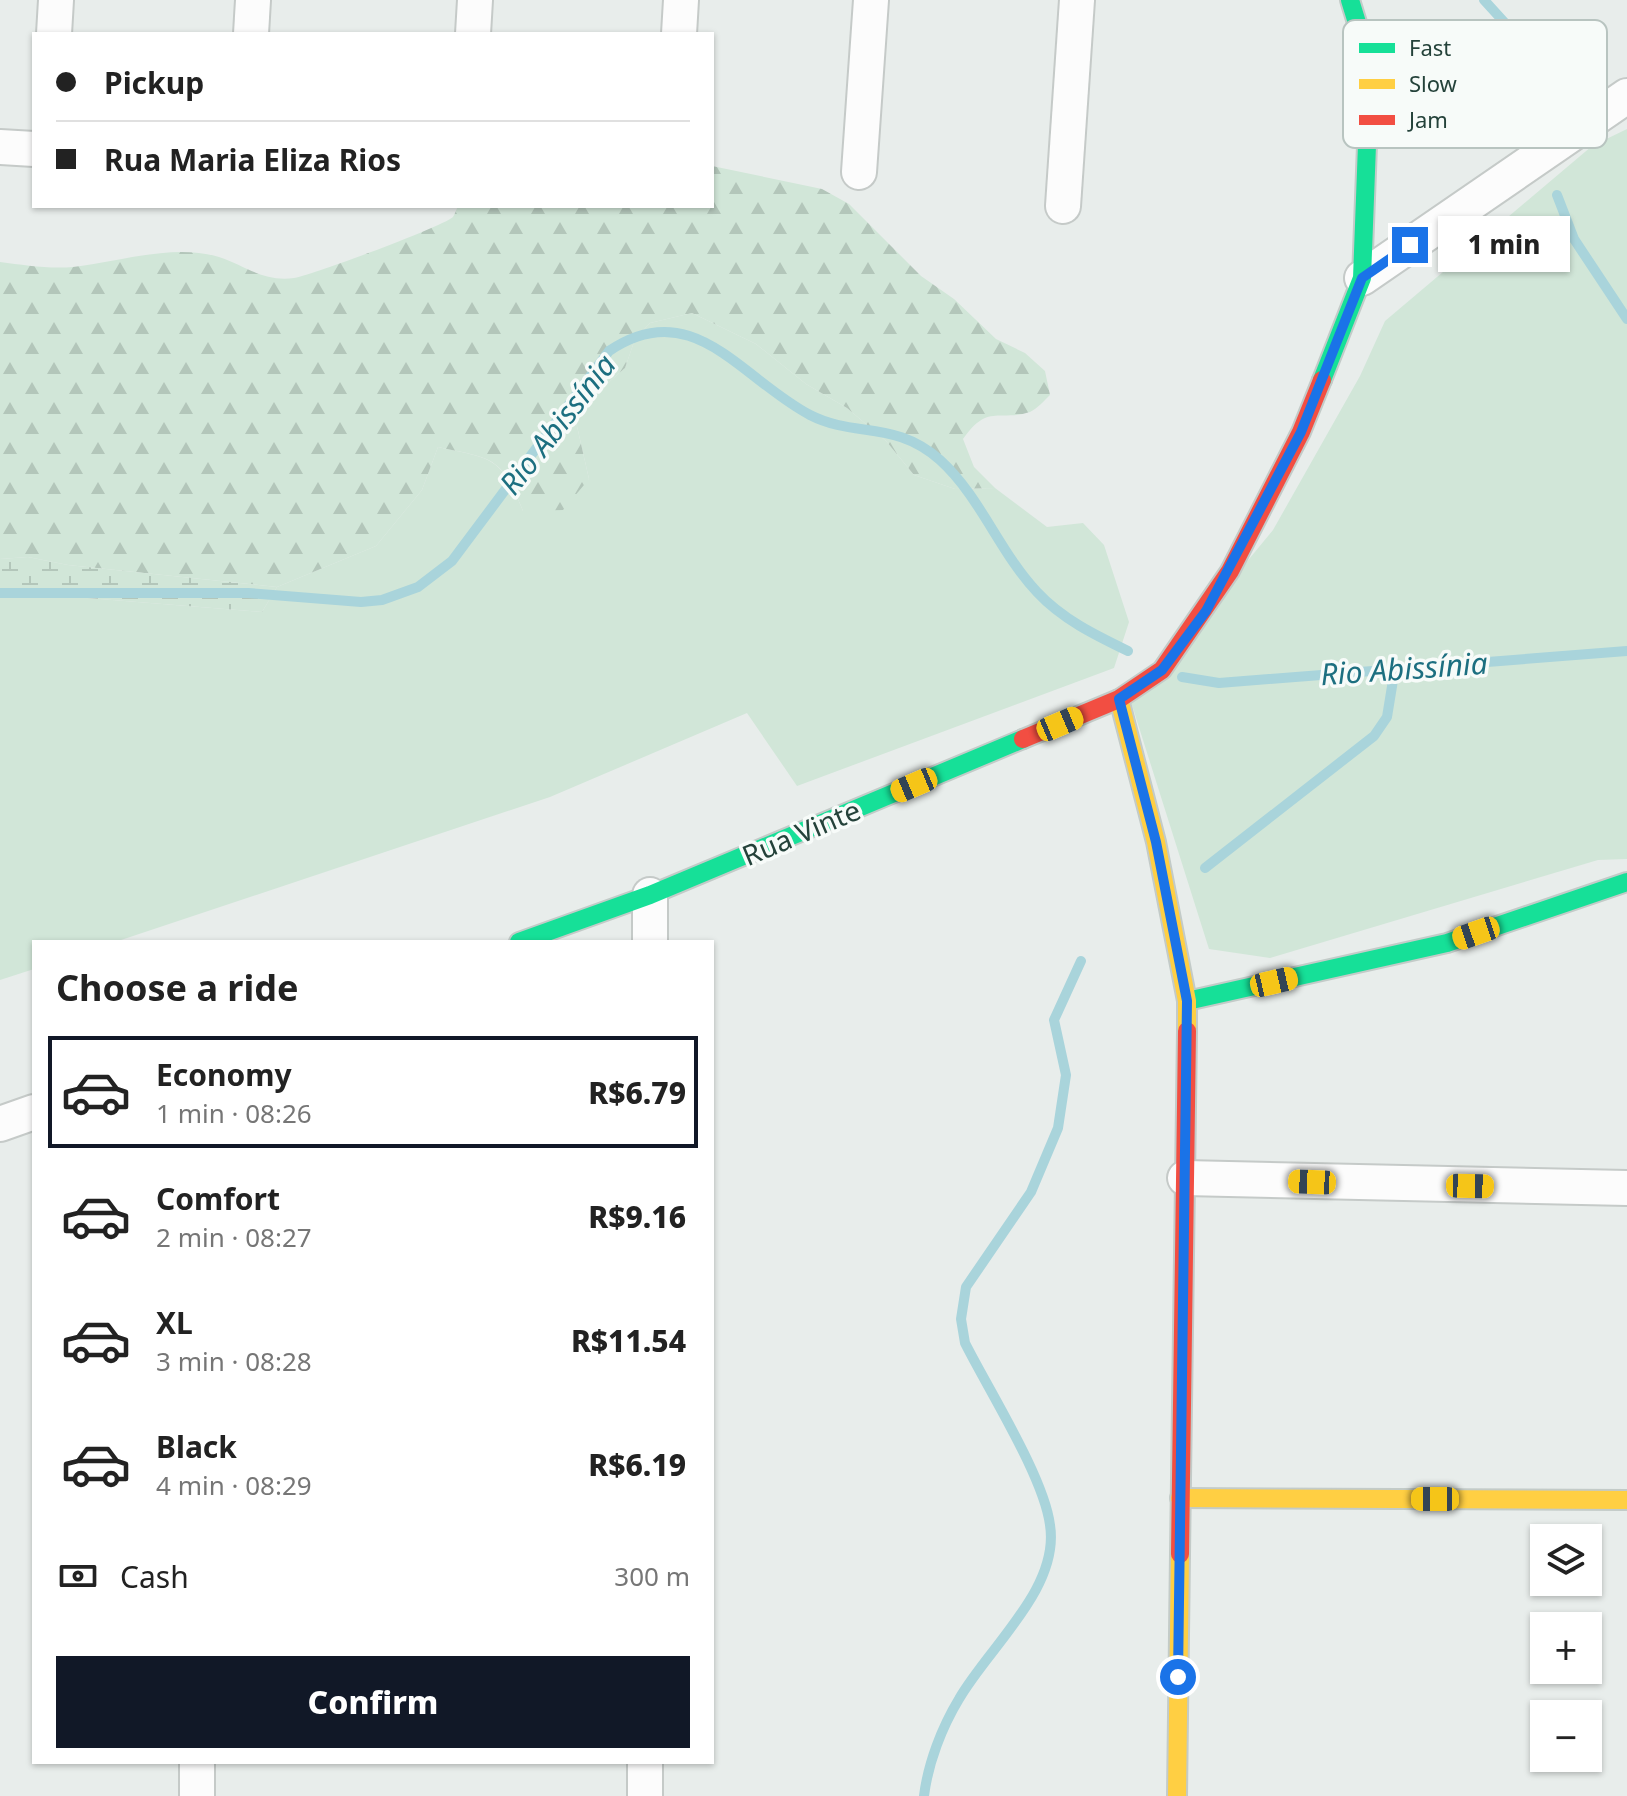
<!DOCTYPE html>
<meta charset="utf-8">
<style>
:root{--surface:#fff;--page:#f2f2f2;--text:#222;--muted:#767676;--line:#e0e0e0;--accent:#111827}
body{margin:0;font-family:"Noto Sans",sans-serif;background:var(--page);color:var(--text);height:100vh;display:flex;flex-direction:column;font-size:30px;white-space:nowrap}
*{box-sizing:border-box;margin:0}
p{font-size:26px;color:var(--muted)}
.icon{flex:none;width:44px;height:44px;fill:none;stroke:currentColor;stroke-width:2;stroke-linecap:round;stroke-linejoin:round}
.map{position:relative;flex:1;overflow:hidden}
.details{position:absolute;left:32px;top:940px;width:682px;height:824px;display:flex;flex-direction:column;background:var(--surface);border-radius:0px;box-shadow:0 2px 6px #0004}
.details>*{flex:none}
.hud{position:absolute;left:32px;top:32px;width:682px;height:176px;border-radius:0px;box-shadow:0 2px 6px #0004;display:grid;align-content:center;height:176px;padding:0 24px;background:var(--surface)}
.buttons{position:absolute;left:1530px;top:1524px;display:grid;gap:16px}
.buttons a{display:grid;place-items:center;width:72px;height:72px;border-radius:0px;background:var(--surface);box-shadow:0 2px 6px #0004;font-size:40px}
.end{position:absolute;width:36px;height:36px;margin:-18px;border:10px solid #1a73e8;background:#fff;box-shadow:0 0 0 4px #fff}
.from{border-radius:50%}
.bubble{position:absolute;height:56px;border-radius:0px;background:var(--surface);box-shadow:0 2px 6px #0004;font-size:26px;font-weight:800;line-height:56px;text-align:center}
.car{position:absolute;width:24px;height:48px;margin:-24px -12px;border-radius:10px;box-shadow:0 0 6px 2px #0007;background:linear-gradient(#f5c518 24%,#345 0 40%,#f5c518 0 76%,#345 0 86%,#f5c518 0)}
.hud b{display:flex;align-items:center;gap:28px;height:76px;font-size:30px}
.hud b+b{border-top:2px solid var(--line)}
.hud i{width:20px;height:20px;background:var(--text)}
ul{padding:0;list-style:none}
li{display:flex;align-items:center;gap:24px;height:112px;margin:0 16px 12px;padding:0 8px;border:4px solid transparent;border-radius:0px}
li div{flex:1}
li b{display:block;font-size:30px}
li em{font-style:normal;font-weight:800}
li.on{border-color:var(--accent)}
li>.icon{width:72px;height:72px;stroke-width:1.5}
h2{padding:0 24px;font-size:36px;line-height:96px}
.pay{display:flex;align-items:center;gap:20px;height:88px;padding:0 24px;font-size:30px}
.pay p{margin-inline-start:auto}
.action{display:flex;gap:16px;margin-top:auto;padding:16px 24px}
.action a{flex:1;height:92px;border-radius:0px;background:var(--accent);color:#fff;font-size:32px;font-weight:800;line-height:92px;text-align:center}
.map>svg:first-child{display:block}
</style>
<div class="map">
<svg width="1627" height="1796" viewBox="0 0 1627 1796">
<defs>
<pattern id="forest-firs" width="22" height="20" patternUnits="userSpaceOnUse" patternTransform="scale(2)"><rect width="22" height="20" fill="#d1e6d8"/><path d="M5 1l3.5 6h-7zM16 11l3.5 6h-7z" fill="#b3c6ba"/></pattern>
<pattern id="wetland-marsh" width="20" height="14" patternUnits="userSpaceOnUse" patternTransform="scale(2)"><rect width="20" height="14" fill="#d1e6d8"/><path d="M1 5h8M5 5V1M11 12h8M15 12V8" fill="none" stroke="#b3c6ba"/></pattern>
</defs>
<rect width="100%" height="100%" fill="#e8edeb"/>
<g fill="#d1e6d8">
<polygon points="1627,129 1627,859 1598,860 1270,958 1209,949 1131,702 1273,530 1360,376 1385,321 1592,146"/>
<path d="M 692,313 L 756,344 L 806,384 L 847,408 L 886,441 L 914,475 L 955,489 L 995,488 L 1047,527 L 1083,523 L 1104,545 L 1129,622 L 1114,668 L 797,786 L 747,713 L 550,797 L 115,942 L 34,942 L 34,969 L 0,980 L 0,591 L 262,612 L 277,587 L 376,546 L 422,490 L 438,447 C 493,459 501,456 523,511 L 589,479 L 574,413 L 625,368 L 635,339 L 650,323 Z"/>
</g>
<path fill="url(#forest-firs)" d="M 712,166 L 822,189 L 849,204 L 921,276 L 954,299 L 996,339 L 1025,353 L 1045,371 L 1050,395 C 1045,400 1037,409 1030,412 C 999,422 988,403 963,439 L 974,467 L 995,488 L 955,489 L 914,475 L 886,441 L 847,408 L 806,384 L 756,344 L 692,313 L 650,323 L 635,339 L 625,368 L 574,413 L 589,479 L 563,510 L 523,511 C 501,456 494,459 438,447 L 422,490 L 376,546 L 277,587 L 68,565 L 28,557 L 0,559 L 0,262 C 24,265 48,269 73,267 C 119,262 173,243 219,257 C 246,266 263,282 294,278 C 310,276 444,226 453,217 C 455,214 456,210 458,206 L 712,206 Z"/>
<polygon fill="url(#wetland-marsh)" points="28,557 68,565 277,587 262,612 0,591 0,559"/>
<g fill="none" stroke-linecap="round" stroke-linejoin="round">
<g stroke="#a9d4db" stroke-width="10">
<polyline points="1484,0 1524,44 1527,53 1520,85 1534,126"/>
<polyline points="1557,195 1574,239 1627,319"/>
<path d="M 0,593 L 248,593 L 361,602 L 382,600 L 418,587 L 452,561 L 609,351 C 693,294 741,379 810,415 C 855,438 895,420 940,460 C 980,496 1000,553 1037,592 C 1062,619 1095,635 1128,651"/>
<polyline points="1182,677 1219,683 1627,651"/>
<polyline points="1205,868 1374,736 1387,717 1395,668"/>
<path d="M 924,1796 C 928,1763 942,1727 959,1699 C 989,1647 1060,1588 1050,1525 C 1044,1477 988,1389 965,1343 L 961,1319 L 966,1287 L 1031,1192 L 1058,1128 L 1066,1075 L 1054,1020 L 1081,961"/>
</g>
<g stroke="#c5cac8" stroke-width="38">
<g id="street">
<polyline points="54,34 56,0"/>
<polyline points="251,34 253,0"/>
<polyline points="473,34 475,0"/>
<polyline points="679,34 681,0"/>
<polyline points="0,147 34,149"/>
<polyline points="859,172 871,0"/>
<polyline points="1063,206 1077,0"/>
<polyline points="1362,278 1627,96"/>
<polyline points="650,942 650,895"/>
<polyline points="0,1124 34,1112"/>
<polyline points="1185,1178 1627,1188"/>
<polyline points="197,1796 197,1762"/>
<polyline points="645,1796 645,1762"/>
</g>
</g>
<g stroke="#c3cbc8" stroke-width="22">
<g id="fast">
<polyline points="1322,380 1362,278 1370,65 1350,0"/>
<polyline points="519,942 650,895 1023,739"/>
<polyline points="1187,1001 1447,943 1627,882"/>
</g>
</g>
<g stroke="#c3cbc8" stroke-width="22">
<g id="slow">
<polyline points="1119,699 1156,842 1187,1001 1187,1031"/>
<polyline points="1180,1498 1627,1500"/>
<polyline points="1177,1796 1180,1554"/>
</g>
</g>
<g stroke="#c3cbc8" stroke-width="22">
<g id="jam">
<polyline points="1023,739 1119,699 1162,670 1230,571 1301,432 1322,380"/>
<polyline points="1180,1554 1187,1031"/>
</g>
</g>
<use href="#street" stroke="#fcfcfc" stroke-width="34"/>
<use href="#fast" stroke="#16e098" stroke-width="18"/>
<use href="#slow" stroke="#ffcf43" stroke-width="18"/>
<use href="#jam" stroke="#f24e42" stroke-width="18"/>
</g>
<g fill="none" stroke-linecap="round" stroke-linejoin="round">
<polyline stroke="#1a73e8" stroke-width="10" points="1178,1677 1187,1001 1156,842 1119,699 1162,670 1206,611 1301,432 1362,278 1410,245"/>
</g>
<g text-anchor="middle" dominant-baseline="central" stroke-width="7" stroke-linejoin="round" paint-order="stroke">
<g font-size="28" fill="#24423a" stroke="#f7fbf9">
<text transform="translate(801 832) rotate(-23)">Rua Vinte</text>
</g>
<g font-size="30" font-style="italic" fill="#1c6f80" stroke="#f7fbf9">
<text transform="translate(557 424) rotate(-52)">Rio Abissínia</text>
<text transform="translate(1404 668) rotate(-4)">Rio Abissínia</text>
</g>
</g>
<rect x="1343" y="20" width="264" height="128" rx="12" fill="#f7fbf9" stroke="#b8c4c0" stroke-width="2"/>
<rect x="1359" y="43" width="36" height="10" fill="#16e098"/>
<rect x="1359" y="79" width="36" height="10" fill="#ffcf43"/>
<rect x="1359" y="115" width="36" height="10" fill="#f24e42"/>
<g font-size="22" fill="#24423a">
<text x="1409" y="56">Fast</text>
<text x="1409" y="92">Slow</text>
<text x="1409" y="128">Jam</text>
</g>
</svg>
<div class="buttons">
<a><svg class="icon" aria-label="layers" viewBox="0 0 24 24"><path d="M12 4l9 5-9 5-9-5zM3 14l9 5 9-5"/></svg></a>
<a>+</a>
<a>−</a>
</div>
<i class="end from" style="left:1178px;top:1677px"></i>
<i class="end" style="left:1410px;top:245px"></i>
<div class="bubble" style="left:1438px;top:216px;width:132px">1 min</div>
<i class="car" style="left:1060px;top:724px;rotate:67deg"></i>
<i class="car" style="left:914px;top:785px;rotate:247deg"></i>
<i class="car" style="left:1476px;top:933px;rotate:251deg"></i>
<i class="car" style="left:1274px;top:982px;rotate:77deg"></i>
<i class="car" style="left:1312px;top:1182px;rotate:272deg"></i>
<i class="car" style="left:1470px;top:1186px;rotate:91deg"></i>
<i class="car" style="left:1435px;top:1499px;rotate:270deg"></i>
<div class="hud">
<b><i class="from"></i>Pickup</b>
<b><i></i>Rua Maria Eliza Rios</b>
</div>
<section class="details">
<h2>Choose a ride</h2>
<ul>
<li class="on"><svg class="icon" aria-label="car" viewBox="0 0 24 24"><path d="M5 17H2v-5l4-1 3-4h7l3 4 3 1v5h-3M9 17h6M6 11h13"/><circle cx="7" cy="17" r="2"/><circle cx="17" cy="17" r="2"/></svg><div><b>Economy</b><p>1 min · 08:26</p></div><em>R$6.79</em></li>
<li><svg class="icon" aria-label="car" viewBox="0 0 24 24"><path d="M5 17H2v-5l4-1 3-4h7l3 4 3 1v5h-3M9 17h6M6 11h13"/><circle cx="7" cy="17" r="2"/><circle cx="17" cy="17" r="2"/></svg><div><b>Comfort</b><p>2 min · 08:27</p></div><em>R$9.16</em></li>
<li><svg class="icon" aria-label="car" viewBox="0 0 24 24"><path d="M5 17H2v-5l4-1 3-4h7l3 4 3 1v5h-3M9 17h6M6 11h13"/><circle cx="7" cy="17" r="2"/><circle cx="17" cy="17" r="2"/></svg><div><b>XL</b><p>3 min · 08:28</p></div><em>R$11.54</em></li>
<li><svg class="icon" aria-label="car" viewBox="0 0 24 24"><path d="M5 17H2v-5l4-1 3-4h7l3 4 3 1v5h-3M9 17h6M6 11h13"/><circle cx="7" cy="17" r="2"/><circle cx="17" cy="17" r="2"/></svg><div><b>Black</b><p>4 min · 08:29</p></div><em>R$6.19</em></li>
</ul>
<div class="pay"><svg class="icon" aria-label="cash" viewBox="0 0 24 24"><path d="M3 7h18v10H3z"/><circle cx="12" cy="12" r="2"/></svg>Cash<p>300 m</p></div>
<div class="action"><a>Confirm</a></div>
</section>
</div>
